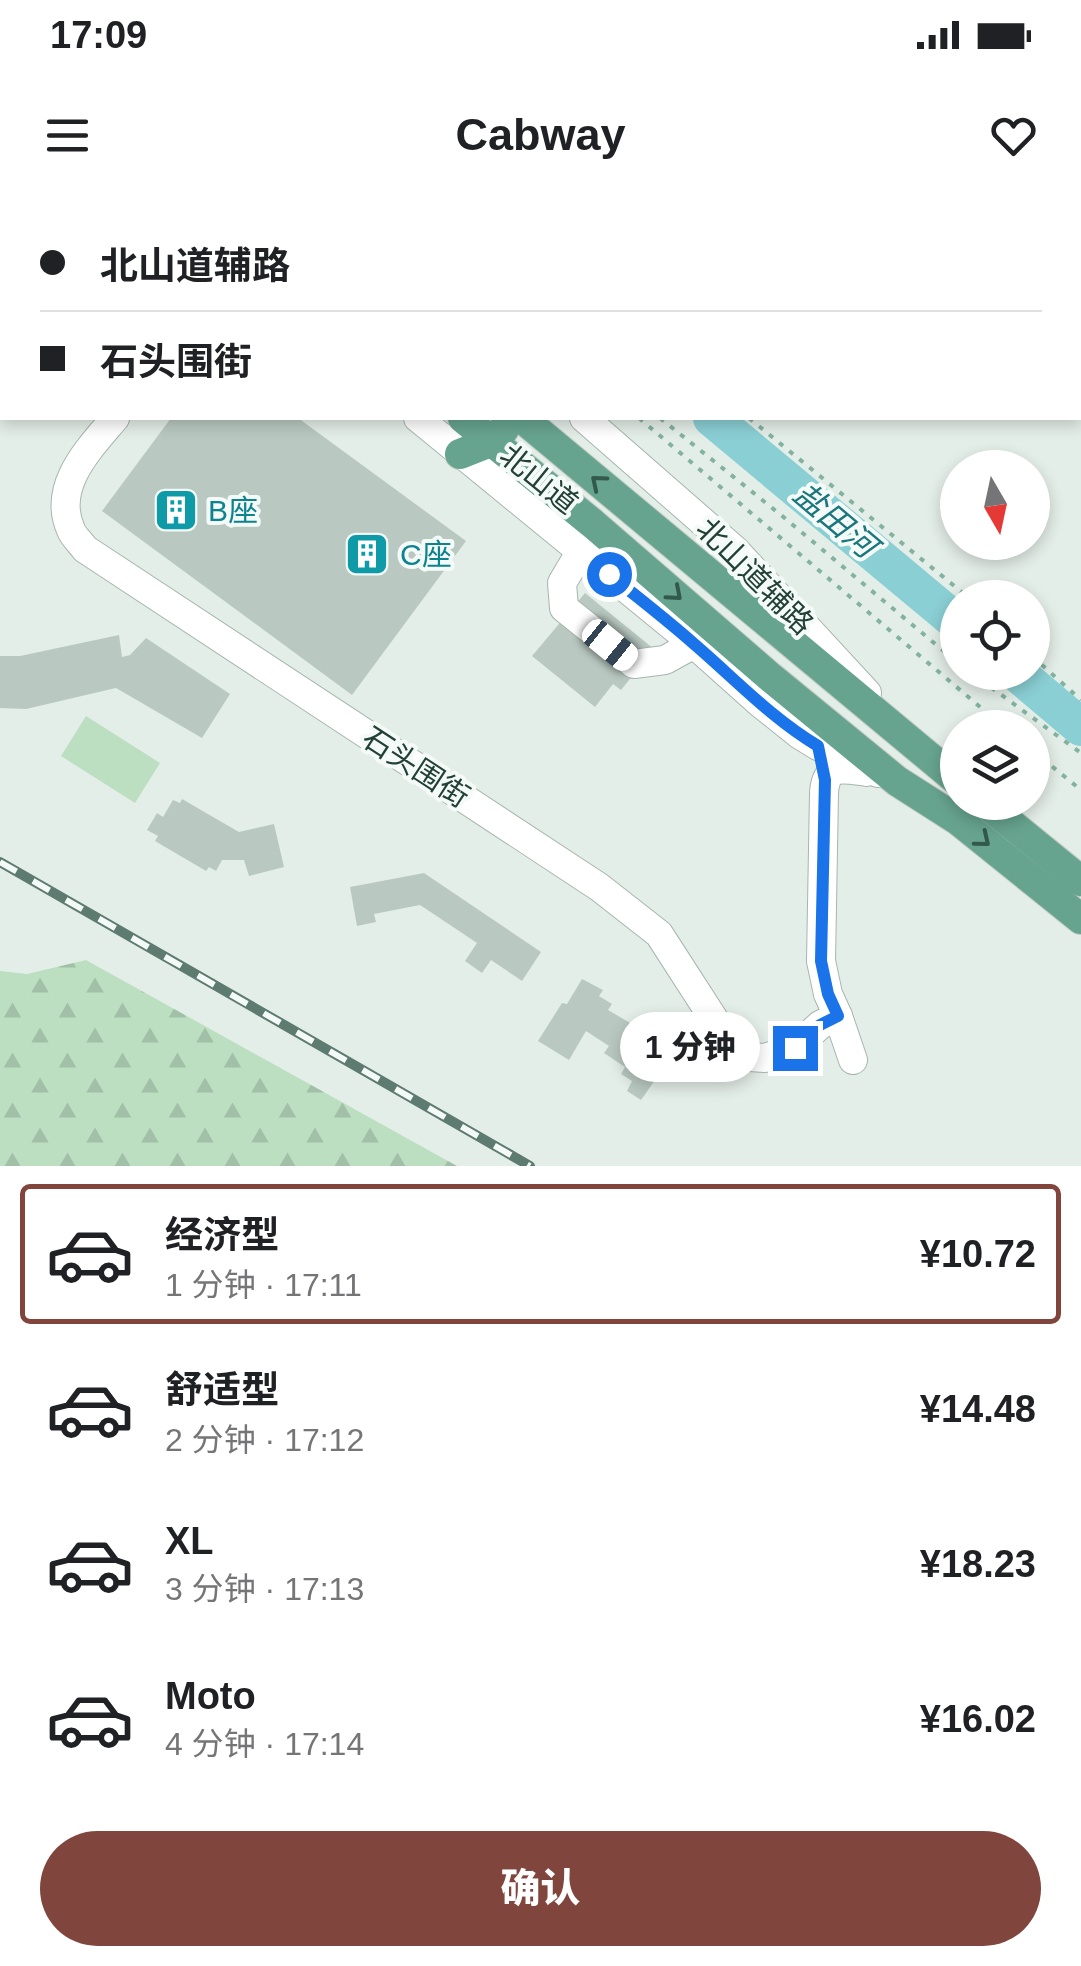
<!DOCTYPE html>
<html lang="zh">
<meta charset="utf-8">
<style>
:root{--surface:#fff;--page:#f6f6f6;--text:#202124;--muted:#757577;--line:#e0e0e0;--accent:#80453c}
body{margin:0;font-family:Helvetica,"Noto Sans SC",sans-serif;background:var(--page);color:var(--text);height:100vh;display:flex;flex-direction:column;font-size:38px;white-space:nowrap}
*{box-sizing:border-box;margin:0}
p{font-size:32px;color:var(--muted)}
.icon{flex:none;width:55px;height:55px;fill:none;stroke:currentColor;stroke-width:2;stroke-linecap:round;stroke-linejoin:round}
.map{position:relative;height:966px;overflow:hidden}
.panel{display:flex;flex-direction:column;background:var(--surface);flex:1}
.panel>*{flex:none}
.top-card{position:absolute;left:0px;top:0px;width:1082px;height:220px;box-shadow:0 5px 15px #0003;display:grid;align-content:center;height:220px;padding:0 40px;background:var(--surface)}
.needle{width:65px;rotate:171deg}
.controls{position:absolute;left:940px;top:250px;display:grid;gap:20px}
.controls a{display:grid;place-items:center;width:110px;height:110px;border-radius:50%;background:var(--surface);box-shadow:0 5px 15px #0003;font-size:50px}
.end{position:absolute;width:45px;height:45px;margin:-22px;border:12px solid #1a73e8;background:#fff;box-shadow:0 0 0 5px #fff}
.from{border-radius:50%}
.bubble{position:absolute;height:70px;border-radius:35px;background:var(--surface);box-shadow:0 5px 15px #0003;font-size:32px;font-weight:800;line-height:70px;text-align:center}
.car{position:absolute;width:30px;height:60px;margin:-30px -15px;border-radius:12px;box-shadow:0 0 8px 2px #0007;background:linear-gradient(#fff 24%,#345 0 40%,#fff 0 76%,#345 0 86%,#fff 0)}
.top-card b{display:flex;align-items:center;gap:35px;height:95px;font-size:38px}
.top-card b+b{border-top:2px solid var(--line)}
.top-card i{width:25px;height:25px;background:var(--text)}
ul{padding:18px 0 0;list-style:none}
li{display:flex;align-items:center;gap:30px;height:140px;margin:0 20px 15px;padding:0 20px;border:5px solid transparent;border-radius:10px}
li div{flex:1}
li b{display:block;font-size:38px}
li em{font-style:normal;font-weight:800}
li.on{border-color:var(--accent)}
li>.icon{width:90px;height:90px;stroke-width:1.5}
.cta{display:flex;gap:20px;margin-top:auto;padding:20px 40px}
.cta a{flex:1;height:115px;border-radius:60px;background:var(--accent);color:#fff;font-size:40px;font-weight:800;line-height:115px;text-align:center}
.status{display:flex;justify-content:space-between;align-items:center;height:70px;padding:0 50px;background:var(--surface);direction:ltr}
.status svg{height:28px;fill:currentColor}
header{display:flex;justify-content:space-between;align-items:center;height:130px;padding:0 40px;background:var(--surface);font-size:45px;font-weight:800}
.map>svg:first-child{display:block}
</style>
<div class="status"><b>17:09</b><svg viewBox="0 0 49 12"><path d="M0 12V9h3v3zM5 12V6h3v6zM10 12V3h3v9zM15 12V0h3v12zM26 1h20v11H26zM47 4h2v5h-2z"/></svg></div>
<header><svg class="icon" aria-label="menu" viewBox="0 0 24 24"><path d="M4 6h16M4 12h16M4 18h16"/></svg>Cabway<svg class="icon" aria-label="heart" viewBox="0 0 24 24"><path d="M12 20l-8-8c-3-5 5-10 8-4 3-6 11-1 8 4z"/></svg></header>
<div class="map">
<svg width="1081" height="966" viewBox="0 0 1081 966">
<defs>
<pattern id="forest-firs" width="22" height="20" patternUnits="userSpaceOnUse" patternTransform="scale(2.5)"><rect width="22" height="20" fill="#bcdfc2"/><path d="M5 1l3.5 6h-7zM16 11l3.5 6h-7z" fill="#a1c0a7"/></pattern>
</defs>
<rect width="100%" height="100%" fill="#e4eee8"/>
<polygon fill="#bcdfc2" points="86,516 160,563 135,603 61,556"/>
<polygon fill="url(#forest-firs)" points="86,760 457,966 0,966 0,771 27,774"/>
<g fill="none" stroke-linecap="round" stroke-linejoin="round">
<g stroke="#8acfd4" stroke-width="38">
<polyline points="451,0 454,2"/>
<polyline points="712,218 958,423"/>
<polyline points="1016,472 1081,527"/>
</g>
</g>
<g fill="#b9c9c1">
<polygon points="171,218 298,218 466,341 352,495 102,311"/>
<polygon points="585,393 654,449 621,490 613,484 595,507 532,456"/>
<polygon points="119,435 122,457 130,455 146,438 230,494 202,538 116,488 26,509 0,508 0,456 20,456"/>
<polygon points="182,599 239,632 274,624 284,667 249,676 244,660 222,660 216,671 209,667 206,671 155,641 158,636 147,630 157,613 163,617 173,600 180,603"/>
<polygon points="424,673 541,752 522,781 491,760 482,773 465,761 477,743 420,705 374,714 376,722 357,726 350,687"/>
<polygon points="582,779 603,790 599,796 612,804 608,810 632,824 626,834 646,844 640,854 665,866 641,900 627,891 632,881 621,874 625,867 604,853 609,846 586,831 569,860 538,841 562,803 567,804"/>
</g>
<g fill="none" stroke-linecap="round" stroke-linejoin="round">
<g stroke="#a6b6af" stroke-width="30">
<g id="minor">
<polyline points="141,0 144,2"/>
<polyline points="331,0 334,2"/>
<path d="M 115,218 C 90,248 51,286 71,330 C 73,336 81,343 85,349 L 599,687 L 659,734 L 719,827 L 750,857 L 765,858 L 795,848 L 820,825 L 838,816"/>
<polyline points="418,218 694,444 760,503 800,535 818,546 878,573"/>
<polyline points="584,218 735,350 867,493"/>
<polyline points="581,351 562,383 564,408 634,464 665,460 694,444 706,449"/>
<path d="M 853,860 L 838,816 L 828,794 L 821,761 L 824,593 C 826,563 843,569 867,572"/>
</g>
</g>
<g stroke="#c1cac6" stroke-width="32">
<g id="major">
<polyline points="193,0 196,2"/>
<polyline points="263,0 266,2"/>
<polyline points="304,0 307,2"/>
<polyline points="631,2 632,0"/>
<polyline points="673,2 674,0"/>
<polyline points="463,218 592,323 770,477 897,581 958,620 1081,719"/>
<polyline points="522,218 958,581"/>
<polyline points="460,254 493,241 504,229"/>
<polyline points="984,602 1081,681"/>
</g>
</g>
<g stroke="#83b29f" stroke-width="4" stroke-dasharray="5 8" stroke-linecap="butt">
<polyline points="498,0 501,2"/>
<polyline points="639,218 1005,528"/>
<polyline points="660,218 781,315 958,463"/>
<polyline points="749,218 969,398"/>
<polyline points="1032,456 1081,500"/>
<polyline points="970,472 1081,553"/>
<polyline points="1032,550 1081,590"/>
</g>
<use href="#minor" stroke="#fff" stroke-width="28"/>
<use href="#major" stroke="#67a48f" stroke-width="30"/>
<g stroke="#5d7b70" stroke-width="10">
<polyline id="rail" points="0,662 530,966"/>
</g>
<use href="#rail" stroke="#f4faf7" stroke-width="6" stroke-dasharray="19" stroke-linecap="butt"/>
</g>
<defs><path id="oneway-chevron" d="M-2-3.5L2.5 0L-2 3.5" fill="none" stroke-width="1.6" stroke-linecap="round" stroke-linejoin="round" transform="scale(2.5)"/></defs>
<g stroke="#33594c">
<use href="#oneway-chevron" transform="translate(598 282) rotate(-140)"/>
<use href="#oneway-chevron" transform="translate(675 394) rotate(41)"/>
<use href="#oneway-chevron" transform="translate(983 640) rotate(39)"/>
</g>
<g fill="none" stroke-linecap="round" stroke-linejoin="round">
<path stroke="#1a73e8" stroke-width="12" d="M 609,374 C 637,397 666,419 693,443 C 734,478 771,518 818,546 L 825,580 L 821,761 L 828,794 L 838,816 L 820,825 L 795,848"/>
</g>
<defs>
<g id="building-square" transform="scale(2.25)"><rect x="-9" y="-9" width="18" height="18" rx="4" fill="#0f9aa8" stroke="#f4faf7"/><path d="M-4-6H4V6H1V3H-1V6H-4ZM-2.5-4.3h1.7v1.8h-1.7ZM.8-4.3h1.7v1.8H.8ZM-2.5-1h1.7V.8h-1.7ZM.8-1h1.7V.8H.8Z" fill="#fff"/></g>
</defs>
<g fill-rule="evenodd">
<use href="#building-square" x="176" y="310"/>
<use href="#building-square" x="367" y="354"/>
</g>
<g text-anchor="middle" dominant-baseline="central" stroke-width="8" stroke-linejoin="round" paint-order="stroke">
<g font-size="30" fill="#224035" stroke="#f4faf7">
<text transform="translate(539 279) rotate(39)">北山道</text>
<text transform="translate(755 376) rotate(45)">北山道辅路</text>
<text transform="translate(416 567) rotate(33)">石头围街</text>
</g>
<g font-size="30" fill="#0d838f" stroke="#f4faf7" text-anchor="start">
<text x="208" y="310">B座</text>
<text x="400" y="354">C座</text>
</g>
<g font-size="32" font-style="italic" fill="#1a777e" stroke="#f4faf7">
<text transform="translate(835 320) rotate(40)">盐田河</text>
</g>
</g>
</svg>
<div class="controls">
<a><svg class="needle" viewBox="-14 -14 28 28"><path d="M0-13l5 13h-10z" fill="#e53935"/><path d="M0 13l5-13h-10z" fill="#757577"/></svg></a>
<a><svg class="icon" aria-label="locate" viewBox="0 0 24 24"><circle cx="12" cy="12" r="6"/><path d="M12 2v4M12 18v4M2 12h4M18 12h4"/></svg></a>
<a><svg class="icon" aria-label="layers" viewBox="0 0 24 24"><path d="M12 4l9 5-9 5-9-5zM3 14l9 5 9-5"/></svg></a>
</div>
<i class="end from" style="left:609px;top:374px"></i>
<i class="end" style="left:795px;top:848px"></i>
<div class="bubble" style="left:620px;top:812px;width:140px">1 分钟</div>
<i class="car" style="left:610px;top:445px;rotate:129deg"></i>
<div class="top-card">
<b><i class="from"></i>北山道辅路</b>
<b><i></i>石头围街</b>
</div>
</div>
<section class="panel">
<ul>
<li class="on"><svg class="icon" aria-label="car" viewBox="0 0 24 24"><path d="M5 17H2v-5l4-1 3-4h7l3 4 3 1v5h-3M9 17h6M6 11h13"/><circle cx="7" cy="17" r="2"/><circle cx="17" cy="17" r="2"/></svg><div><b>经济型</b><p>1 分钟 · 17:11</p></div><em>¥10.72</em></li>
<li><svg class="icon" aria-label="car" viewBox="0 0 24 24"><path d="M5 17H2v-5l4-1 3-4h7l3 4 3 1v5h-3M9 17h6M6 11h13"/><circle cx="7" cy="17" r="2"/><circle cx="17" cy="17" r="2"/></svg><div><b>舒适型</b><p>2 分钟 · 17:12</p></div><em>¥14.48</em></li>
<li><svg class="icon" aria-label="car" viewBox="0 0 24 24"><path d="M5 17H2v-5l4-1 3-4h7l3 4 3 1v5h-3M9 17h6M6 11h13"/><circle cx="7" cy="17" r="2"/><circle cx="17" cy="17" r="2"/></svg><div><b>XL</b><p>3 分钟 · 17:13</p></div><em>¥18.23</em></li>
<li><svg class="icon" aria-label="car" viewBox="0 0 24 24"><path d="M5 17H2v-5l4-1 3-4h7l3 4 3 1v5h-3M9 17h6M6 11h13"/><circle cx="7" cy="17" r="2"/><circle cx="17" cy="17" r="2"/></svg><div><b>Moto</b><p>4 分钟 · 17:14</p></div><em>¥16.02</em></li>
</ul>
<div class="cta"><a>确认</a></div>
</section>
